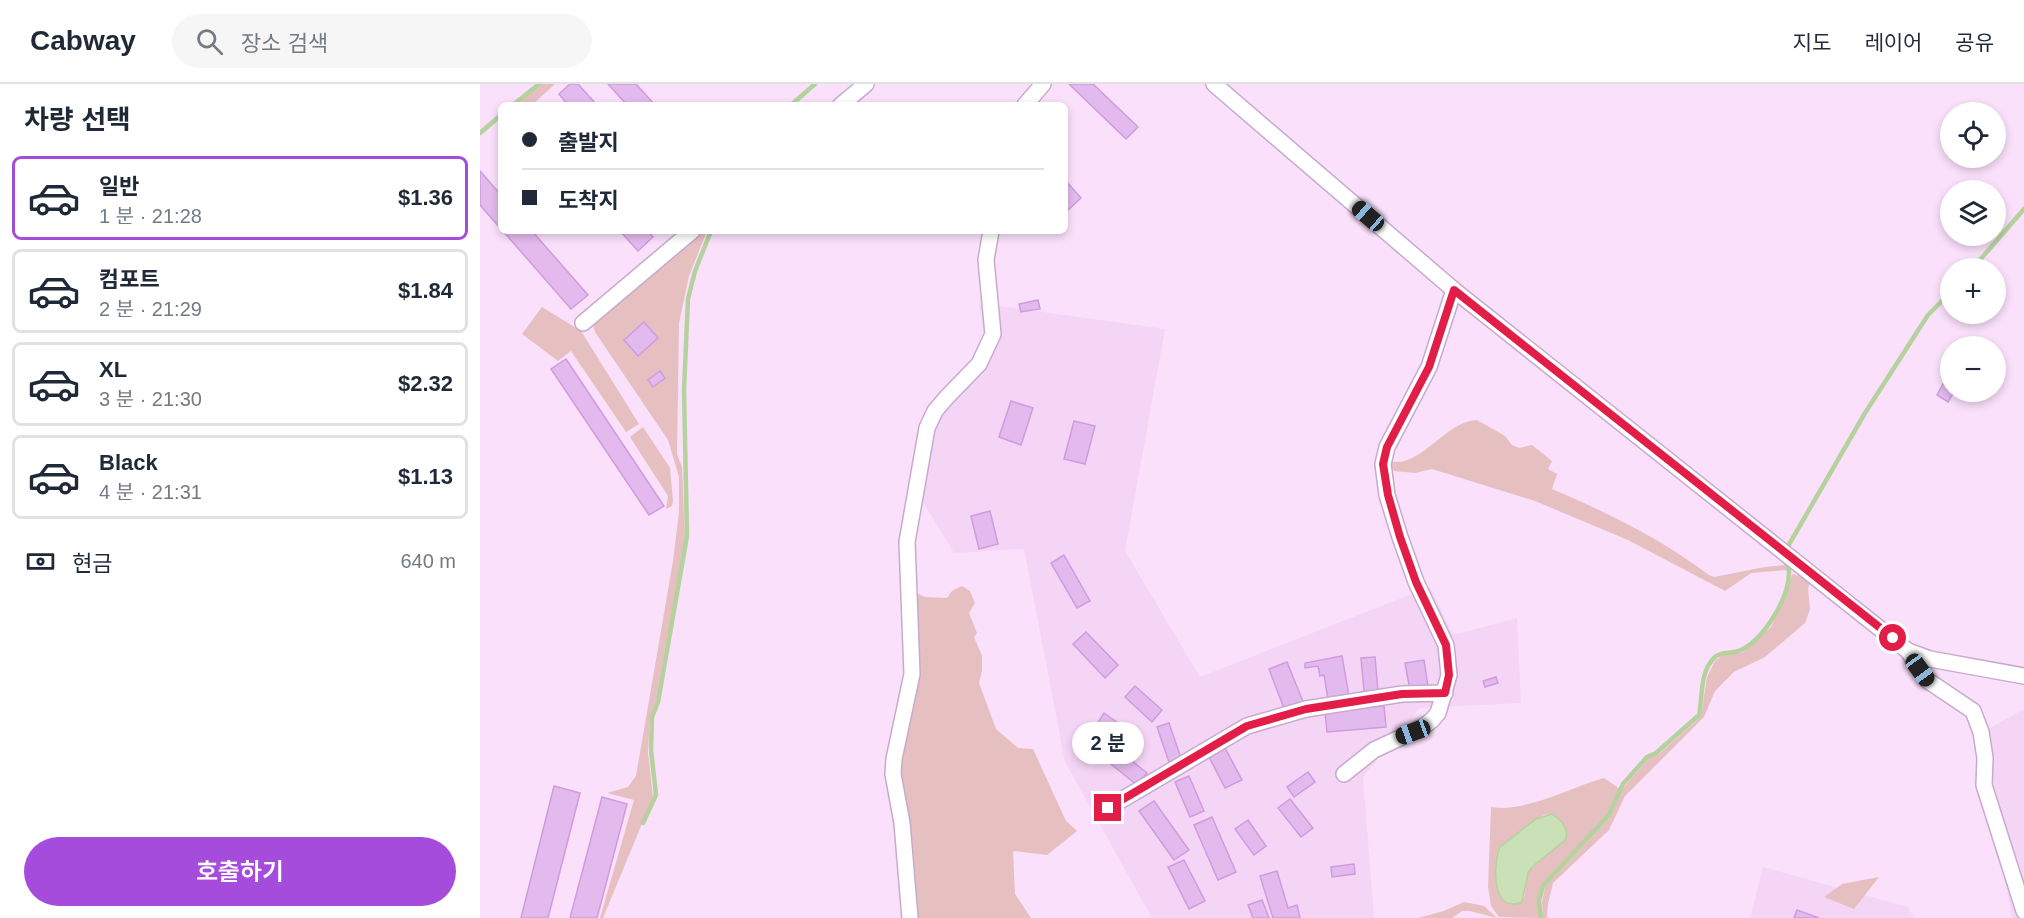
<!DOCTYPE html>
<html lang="ko">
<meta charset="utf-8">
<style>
:root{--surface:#fff;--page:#f6f6f7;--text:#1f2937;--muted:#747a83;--line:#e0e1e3;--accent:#a64cdc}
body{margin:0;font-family:Helvetica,"Noto Sans KR",sans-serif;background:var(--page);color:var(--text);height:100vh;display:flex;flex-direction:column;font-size:22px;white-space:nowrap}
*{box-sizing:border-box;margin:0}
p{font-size:20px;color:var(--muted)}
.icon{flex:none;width:33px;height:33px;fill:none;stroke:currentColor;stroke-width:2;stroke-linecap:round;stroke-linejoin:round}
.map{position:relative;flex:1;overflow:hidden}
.sheet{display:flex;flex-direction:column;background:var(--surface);width:480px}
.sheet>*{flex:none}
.banner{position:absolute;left:18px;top:18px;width:570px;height:132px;border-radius:9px;box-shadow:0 3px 9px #0003;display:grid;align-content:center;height:132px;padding:0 24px;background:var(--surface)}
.controls{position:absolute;left:1460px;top:18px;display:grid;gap:12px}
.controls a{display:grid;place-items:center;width:66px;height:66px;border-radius:50%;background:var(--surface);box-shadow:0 3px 9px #0003;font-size:30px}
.end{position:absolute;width:27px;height:27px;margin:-14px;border:8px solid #e11d48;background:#fff;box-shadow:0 0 0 3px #fff}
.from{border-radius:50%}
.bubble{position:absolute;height:42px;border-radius:21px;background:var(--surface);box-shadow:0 3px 9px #0003;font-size:20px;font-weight:600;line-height:42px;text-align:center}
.car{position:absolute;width:18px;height:36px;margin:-18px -9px;border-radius:8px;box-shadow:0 0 4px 2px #0007;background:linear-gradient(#222 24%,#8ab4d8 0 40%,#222 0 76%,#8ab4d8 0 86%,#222 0)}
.banner b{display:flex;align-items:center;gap:21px;height:57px;font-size:22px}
.banner b+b{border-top:2px solid var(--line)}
.banner i{width:15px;height:15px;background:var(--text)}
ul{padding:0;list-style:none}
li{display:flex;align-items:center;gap:18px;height:84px;margin:0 12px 9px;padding:0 12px;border:3px solid var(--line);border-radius:9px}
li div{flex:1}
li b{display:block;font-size:22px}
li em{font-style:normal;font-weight:600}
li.on{border-color:var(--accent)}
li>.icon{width:54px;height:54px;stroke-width:1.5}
h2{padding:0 24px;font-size:27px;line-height:72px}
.pay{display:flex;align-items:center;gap:15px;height:66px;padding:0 24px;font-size:22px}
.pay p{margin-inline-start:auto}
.action{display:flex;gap:12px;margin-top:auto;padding:12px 24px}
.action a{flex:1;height:69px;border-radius:36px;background:var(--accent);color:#fff;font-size:24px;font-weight:600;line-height:69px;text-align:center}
header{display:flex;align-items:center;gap:36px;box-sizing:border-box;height:84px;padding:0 30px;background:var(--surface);border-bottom:2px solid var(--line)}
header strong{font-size:28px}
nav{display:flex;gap:33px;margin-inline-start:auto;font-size:21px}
.search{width:420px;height:54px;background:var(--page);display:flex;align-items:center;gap:15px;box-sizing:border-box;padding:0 21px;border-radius:33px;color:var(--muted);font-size:22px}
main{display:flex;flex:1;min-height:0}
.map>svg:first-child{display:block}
</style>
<header>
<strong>Cabway</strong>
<div class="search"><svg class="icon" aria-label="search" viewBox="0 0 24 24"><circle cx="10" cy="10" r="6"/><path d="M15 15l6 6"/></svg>장소 검색</div>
<nav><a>지도</a><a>레이어</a><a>공유</a></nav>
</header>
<main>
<section class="sheet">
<h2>차량 선택</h2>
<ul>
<li class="on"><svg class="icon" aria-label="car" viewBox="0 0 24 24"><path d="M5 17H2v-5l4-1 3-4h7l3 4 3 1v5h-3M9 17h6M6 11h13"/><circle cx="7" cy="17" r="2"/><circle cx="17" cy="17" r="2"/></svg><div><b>일반</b><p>1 분 · 21:28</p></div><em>$1.36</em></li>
<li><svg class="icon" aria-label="car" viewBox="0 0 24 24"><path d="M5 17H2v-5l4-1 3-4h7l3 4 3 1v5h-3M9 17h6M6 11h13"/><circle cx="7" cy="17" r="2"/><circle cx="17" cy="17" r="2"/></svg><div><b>컴포트</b><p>2 분 · 21:29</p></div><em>$1.84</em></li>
<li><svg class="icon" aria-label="car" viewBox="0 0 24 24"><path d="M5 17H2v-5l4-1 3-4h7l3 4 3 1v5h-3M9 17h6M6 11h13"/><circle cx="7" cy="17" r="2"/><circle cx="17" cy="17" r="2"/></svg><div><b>XL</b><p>3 분 · 21:30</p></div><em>$2.32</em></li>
<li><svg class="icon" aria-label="car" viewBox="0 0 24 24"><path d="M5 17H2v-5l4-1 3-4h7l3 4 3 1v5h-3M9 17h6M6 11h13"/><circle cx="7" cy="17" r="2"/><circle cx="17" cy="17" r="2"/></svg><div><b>Black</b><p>4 분 · 21:31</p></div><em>$1.13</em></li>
</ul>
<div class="pay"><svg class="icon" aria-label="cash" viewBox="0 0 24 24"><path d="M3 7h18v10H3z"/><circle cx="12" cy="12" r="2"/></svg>현금<p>640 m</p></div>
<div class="action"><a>호출하기</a></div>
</section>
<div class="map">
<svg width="1544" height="834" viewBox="0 0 1544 834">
<rect width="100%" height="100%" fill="#fae0fa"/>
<g fill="#f5d5f6">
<polygon points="499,219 685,245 645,467 720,593 950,503 973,551 1037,534 1041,619 940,624 883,693 894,834 672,834 585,678 544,465 474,469 431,398 447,328 506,267"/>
<polygon points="1544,625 1544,834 1532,834 1497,651"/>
<polygon points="1283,783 1428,823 1434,834 1270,834"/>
</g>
<g fill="#e6c0c0" fill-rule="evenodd">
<polygon points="62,0 75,0 52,21 36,21"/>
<polygon points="221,147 227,147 209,192 199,239 197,370 202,383 205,454 176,618 170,633 168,668 173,713 123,834 120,834 154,716 127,709 148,703 156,692 193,477 199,428 199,393 188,356 115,248 113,241"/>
<polygon points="62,223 101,247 159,340 146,348 91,267 78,277 42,250"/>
<path d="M 997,336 L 1025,352 L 1032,361 L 1039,364 L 1052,361 L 1072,377 L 1068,385 L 1077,390 L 1072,405 C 1127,428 1181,455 1229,491 L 1234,493 L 1285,483 L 1305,481 L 1307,486 L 1271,489 L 1245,507 L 1148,456 L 1055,417 L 952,385 L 935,389 L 914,387 L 907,377 C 941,386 963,338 997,336 Z"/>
<polygon points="163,343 190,384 193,417 192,422 186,425 188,412 150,353"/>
<polygon points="1312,490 1332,495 1328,504 1330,525 1325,539 1285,573 1254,588 1235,607 1224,633 1145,712 1129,746 1073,799 1068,820 1067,834 1063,834 1062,818 1065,803 1131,732 1144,703 1169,674 1179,670 1217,636 1222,626 1227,593 1235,577 1244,570 1262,569 1291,543 1309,503"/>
<polygon points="482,502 490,507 495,519 489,529 497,549 494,553 502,572 502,587 499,599 516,645 538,664 553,665 586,737 597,747 567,771 533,767 535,810 551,834 435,834 418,696 432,507 445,513 467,514 472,507"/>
<path d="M 1124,694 L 1140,705 L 1128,730 L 1062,801 L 1058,817 L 1060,834 L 1019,833 L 1011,822 L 1008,803 L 1011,723 C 1045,729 1091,703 1124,694 ZM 1071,730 L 1060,775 L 1048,789 L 1044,815 L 1016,798 L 1018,768 L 1026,758 L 1064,731 Z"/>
<polygon points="1399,793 1374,825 1344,813 1362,800"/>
<polygon points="984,818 1004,822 1017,834 990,827 982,827 972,834 938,834 964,827"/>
</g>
<path fill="#cae1b7" stroke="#b5d29e" stroke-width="1.5" d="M 1072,730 C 1081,736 1090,745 1085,756 L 1052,783 L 1048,789 L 1042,818 C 1011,831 1013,780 1020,763 L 1056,735 Z"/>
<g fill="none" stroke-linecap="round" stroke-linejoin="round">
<g stroke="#b5d29e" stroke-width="4.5">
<polyline points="33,21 59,0"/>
<polyline points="311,21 335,0"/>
<polyline points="0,49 21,31"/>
<polyline points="1493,184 1544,125"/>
<polyline points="1307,464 1385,329 1448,231 1470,209"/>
<polyline points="163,739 176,711 171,666 172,633 178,618 207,452 204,306 208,215 215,187 231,147"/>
<path d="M 1061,834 L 1059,817 L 1063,802 L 1129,731 L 1143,700 L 1167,673 L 1176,669 L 1219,631 C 1223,612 1219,588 1235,573 C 1243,566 1252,571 1261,566 C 1284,555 1309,514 1309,489 C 1309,485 1307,480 1305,476"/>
</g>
</g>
<g fill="#e3baed" stroke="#d09bdf" stroke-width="1.5">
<polygon points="90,0 98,0 117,21 88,21 79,10"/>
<polygon points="128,0 156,0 175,21 147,21"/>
<polygon points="589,0 613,0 658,43 646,55"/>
<polygon points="0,87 21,111 21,145 0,121"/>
<polygon points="585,96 601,114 587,127 585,125"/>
<polygon points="23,147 52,147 108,211 91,225"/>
<polygon points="140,147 168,147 173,153 158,167"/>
<polygon points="558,216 560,225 541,228 539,220"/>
<polygon points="164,238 178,254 158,272 144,256"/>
<polygon points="86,275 184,422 169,431 71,285"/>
<polygon points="180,287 185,294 173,303 168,296"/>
<polygon points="1468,291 1470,308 1474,308 1468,318 1457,311"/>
<polygon points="531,317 553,324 541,361 519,353"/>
<polygon points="594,337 615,342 605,380 584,375"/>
<polygon points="510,427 518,460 499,465 491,432"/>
<polygon points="584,471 610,517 597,524 571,479"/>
<polygon points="606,548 638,581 625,594 593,560"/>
<polygon points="862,572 869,612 848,615 844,591 840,592 838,582 825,584 825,579"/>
<polygon points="895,573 898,607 884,608 881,574"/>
<polygon points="944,576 948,603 930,606 925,579"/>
<polygon points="807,578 824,620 805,627 789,585"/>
<polygon points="1016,593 1018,599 1005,603 1003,597"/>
<polygon points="655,602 682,626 672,638 645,613"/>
<polygon points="904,622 906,643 847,648 845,628"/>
<polygon points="624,629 651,648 644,659 617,640"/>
<polygon points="689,639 701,674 689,678 677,643"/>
<polygon points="636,664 667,689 657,701 626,676"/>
<polygon points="745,664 762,696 745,704 729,673"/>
<polygon points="828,688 835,698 814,713 807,703"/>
<polygon points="709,692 724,727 710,733 695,698"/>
<polygon points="74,702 100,709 68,834 41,834"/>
<polygon points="122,713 147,720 117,834 90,834"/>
<polygon points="810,715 833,744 821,753 798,724"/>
<polygon points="674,717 709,766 694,776 659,727"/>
<polygon points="732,733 756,788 738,796 714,741"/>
<polygon points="768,736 786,762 774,771 755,745"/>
<polygon points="704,776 725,817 709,825 688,783"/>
<polygon points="874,780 875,790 852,793 851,783"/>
<polygon points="797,787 808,824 817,821 820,834 793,834 780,792"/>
<polygon points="782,816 789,834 773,834 768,821"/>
<polygon points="1317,826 1339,834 1314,834"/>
</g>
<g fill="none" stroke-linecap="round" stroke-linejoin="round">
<g stroke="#c7abcc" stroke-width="18">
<g id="street">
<polyline points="734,0 974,206 1428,567 1450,575 1544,592"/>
<polyline points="361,21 386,0"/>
<polyline points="545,21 563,0"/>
<polyline points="103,239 212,147"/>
<polyline points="1428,567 1447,596 1493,627 1501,648 1505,674 1504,701 1544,827"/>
<polyline points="864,690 894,666 943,643 952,636 958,629 969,591 966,561 936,498 920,453 907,411 903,380 907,363 949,283 974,206"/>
<polyline points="628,724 767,642 826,625 922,610 965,609"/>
<polyline points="430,834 422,739 413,690 414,675 432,590 427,458 447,344 455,327 466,314 499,280 513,250 506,176 511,147"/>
</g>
</g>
<use href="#street" stroke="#fff" stroke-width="15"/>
</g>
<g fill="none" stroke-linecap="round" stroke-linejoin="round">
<polyline stroke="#e11d48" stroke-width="8" points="628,724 767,642 826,625 922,610 965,609 969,591 966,561 936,498 920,453 908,411 903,380 907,363 949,283 974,206 1413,554"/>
</g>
</svg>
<div class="controls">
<a><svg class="icon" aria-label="locate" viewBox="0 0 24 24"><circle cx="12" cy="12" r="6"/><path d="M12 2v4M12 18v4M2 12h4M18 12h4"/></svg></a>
<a><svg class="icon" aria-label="layers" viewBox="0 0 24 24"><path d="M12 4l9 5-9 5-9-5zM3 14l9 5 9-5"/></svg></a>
<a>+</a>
<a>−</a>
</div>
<i class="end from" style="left:1413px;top:554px"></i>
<i class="end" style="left:628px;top:724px"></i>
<div class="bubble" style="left:592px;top:638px;width:72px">2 분</div>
<i class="car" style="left:888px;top:132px;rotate:311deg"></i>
<i class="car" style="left:1440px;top:586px;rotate:144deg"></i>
<i class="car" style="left:933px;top:648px;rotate:250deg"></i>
<div class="banner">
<b><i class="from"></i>출발지</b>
<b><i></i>도착지</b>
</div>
</div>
</main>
